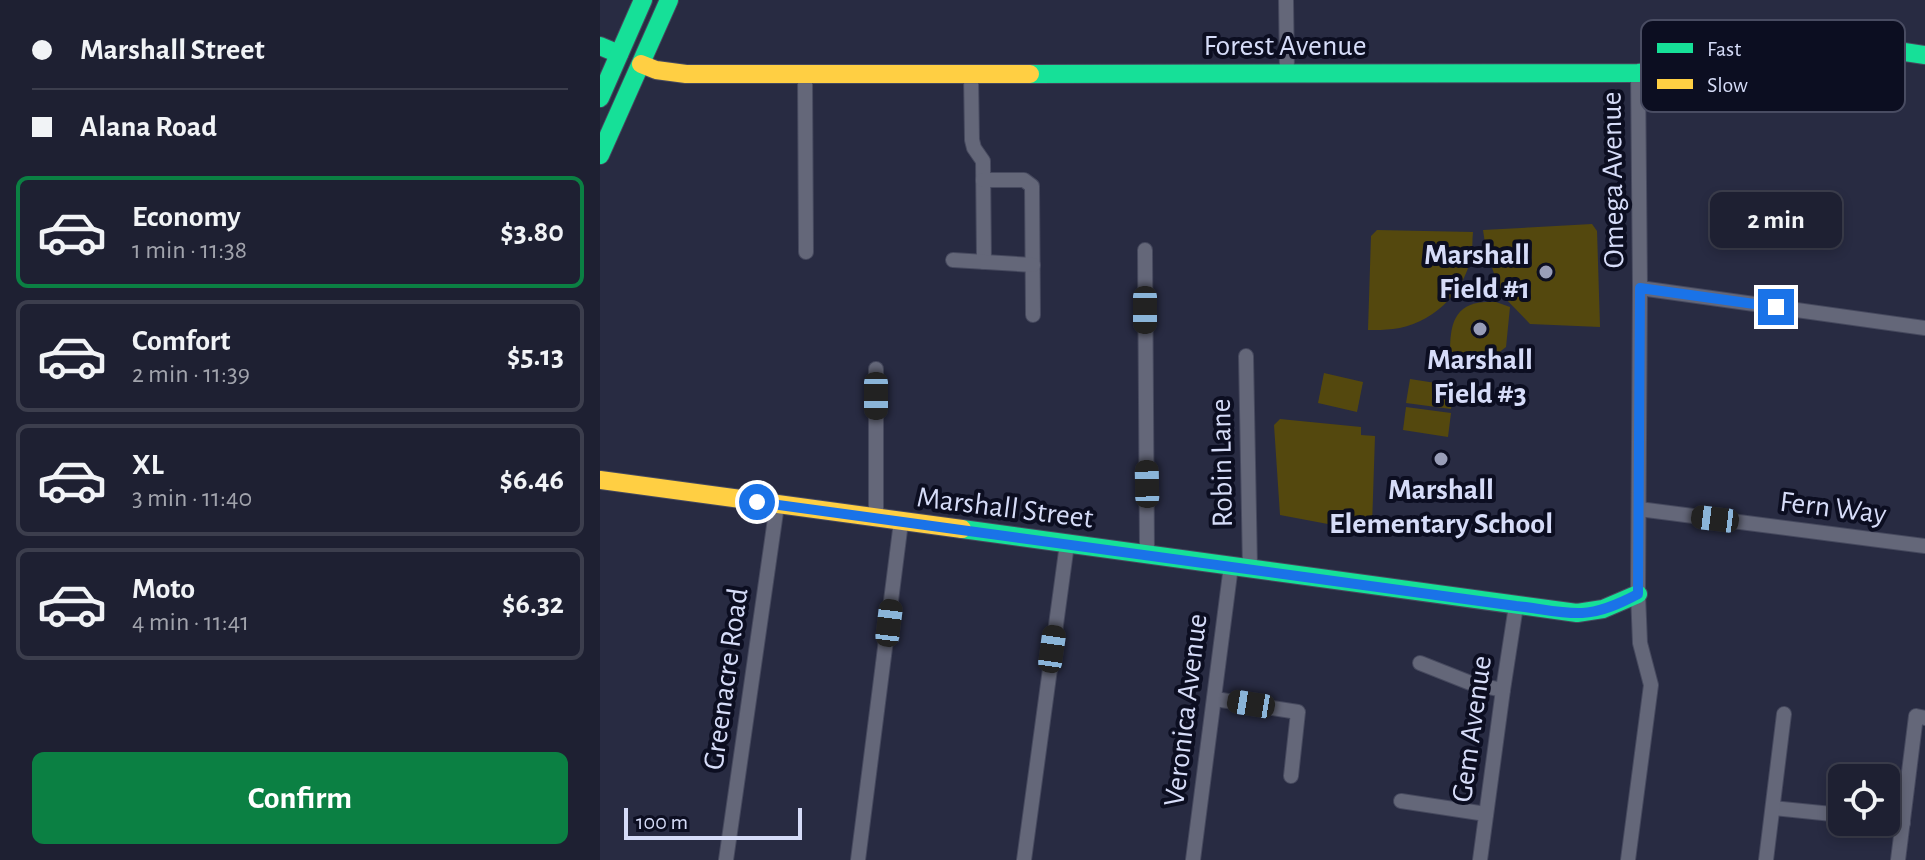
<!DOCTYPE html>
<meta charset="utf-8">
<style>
:root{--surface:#1e2032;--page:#2b2d3e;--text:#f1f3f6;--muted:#a1a3ac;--line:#3c3e4d;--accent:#0b8043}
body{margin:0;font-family:"Alegreya Sans",sans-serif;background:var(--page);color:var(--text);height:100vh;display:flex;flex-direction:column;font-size:30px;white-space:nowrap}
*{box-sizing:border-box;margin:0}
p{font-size:26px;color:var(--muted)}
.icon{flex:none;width:44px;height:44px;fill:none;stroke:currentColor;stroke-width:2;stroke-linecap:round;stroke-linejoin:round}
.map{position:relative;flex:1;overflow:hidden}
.panel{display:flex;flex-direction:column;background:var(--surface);width:600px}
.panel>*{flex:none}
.guide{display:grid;align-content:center;height:176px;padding:0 32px;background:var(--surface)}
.tools{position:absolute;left:1228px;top:764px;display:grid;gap:16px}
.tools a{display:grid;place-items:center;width:72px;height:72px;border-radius:12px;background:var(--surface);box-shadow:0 4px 12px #0003,0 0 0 2px var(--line);font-size:40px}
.scale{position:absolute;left:24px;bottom:20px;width:178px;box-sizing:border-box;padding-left:8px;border:4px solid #d6dcf8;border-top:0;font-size:22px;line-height:28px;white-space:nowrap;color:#d6dcf8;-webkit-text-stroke:6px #0c0e21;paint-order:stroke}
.end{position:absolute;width:36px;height:36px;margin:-18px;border:10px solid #1a73e8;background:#fff;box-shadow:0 0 0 4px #fff}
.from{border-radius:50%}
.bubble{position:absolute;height:56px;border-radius:12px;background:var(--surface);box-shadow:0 4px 12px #0003,0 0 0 2px var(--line);font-size:26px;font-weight:700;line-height:56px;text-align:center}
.car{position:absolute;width:24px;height:48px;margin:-24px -12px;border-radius:10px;box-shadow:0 0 6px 2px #0007;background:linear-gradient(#222 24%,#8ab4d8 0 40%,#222 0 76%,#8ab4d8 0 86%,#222 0)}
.guide b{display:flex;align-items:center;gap:28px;height:76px;font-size:30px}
.guide b+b{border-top:2px solid var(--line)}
.guide i{width:20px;height:20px;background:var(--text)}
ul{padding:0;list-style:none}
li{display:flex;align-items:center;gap:24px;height:112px;margin:0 16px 12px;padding:0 16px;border:4px solid var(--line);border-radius:12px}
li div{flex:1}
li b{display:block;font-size:30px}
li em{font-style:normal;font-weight:700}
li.selected{border-color:var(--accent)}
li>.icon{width:72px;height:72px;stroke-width:1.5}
.button{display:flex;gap:16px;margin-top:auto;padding:16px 32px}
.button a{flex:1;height:92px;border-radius:12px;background:var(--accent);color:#fff;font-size:32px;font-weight:700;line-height:92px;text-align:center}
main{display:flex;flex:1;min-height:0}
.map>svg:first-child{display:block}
</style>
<main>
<section class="panel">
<div class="guide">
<b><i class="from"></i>Marshall Street</b>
<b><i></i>Alana Road</b>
</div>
<ul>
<li class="selected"><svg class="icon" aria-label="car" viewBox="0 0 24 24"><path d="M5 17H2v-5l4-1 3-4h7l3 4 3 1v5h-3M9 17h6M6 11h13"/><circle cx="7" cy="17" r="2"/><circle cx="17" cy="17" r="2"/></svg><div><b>Economy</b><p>1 min · 11:38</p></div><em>$3.80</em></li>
<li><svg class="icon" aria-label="car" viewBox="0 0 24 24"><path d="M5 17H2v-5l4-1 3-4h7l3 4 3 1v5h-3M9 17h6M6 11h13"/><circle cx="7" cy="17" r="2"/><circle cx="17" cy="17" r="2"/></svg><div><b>Comfort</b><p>2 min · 11:39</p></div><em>$5.13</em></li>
<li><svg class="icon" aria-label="car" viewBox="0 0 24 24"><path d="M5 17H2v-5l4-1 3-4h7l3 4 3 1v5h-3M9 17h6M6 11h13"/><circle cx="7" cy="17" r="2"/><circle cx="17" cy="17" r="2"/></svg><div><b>XL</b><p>3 min · 11:40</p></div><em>$6.46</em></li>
<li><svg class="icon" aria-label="car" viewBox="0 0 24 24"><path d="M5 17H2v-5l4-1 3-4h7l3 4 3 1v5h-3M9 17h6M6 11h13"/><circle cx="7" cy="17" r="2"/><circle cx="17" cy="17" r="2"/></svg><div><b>Moto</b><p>4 min · 11:41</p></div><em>$6.32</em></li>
</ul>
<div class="button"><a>Confirm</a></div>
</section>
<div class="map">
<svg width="1325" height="860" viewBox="0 0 1325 860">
<rect width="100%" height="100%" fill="#282b42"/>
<g fill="#54480e">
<polygon points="992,224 997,231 1000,327 930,324 901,294 886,250 883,230"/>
<path d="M 777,230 L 873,232 C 872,240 873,249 871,257 C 864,294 830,325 793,329 C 785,330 776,330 768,330 L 771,236 Z"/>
<path d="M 885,302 L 896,302 L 910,307 L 906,347 L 893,357 L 850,352 C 850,325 854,304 885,302 Z"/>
<polygon points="724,373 763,382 757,412 718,403"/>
<polygon points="810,379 855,386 851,409 806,403"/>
<polygon points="806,407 851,413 848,437 803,430"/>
<polygon points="680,419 761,427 761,435 775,436 772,526 765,531 680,515 674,425"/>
</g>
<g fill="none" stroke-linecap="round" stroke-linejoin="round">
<g stroke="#46495e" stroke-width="16">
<g id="street">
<polyline points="686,0 687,73"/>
<polyline points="205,75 206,252"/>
<polyline points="371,75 372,140 374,148 383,161 384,262"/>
<polyline points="383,180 424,180 432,186 433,315"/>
<polyline points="545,250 547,554"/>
<polyline points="353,260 433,265"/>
<polyline points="1040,288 1325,328"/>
<polyline points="646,356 650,568"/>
<polyline points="276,369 276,518"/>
<polyline points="1039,509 1325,546"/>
<polyline points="820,663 873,684 903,690"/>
<polyline points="615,699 698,712 691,776"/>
<polyline points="801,801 886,814"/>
<polyline points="1173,808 1242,815"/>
<polyline points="1286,821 1303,823"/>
<polyline points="126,860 177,505"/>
<polyline points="258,860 301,522"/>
<polyline points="424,860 467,544"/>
<polyline points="593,860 631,566"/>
<polyline points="880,860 903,690 916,606"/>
<polyline points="1028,860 1051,685 1040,643 1038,594 1040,288 1038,73"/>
<polyline points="1166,860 1184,714"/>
<polyline points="1298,860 1316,716 1325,718"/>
</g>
</g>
<g stroke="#46495e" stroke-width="20">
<g id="fast">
<polyline points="0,46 19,54"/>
<polyline points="430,74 1038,73 1079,69 1157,43 1202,39 1225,40 1325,55"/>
<polyline points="0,98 43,0"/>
<polyline points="0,155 69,0"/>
<polyline points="362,529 977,613 1003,609 1038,594"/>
</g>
</g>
<g stroke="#46495e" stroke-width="20">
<g id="slow">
<polyline points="41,64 56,70 86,74 430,74"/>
<polyline points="0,480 362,529"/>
</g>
</g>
<use href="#street" stroke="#646779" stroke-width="14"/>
<use href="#fast" stroke="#16e098" stroke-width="18"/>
<use href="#slow" stroke="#ffcf43" stroke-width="18"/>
</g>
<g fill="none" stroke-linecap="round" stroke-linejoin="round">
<path stroke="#1a73e8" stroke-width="10" d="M 157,502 L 916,606 C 938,608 961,614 982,613 C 1002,612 1021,603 1038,594 L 1040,288 L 1176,307"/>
</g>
<g fill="#999eb8" stroke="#0c0e21" stroke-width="3">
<circle cx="946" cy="272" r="8"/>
<circle cx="880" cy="329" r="8"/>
<circle cx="841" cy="459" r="8"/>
</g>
<g text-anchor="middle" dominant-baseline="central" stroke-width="8" stroke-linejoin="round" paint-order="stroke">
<g font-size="30" fill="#d6dcf8" stroke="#0c0e21">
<text x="685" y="46">Forest Avenue</text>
<text transform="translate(1013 180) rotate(-91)">Omega Avenue</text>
<text transform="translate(622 463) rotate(-91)">Robin Lane</text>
<text transform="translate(405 508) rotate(7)">Marshall Street</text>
<text transform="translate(1233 508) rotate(7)">Fern Way</text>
<text transform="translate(126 679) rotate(-82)">Greenacre Road</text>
<text transform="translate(586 710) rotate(-83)">Veronica Avenue</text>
<text transform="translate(872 729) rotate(-82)">Gem Avenue</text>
</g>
<g font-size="30" font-weight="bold" fill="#d6dcf8" stroke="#0c0e21">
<text x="930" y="255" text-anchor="end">Marshall<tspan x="930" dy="34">Field #1</tspan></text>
<text x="880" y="360">Marshall<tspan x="880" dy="34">Field #3</tspan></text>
<text x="841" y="490">Marshall<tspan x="841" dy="34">Elementary School</tspan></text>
</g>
</g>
<rect x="1041" y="20" width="264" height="92" rx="12" fill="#0c0e21" stroke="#494c62" stroke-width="2"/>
<rect x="1057" y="43" width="36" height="10" fill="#16e098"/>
<rect x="1057" y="79" width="36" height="10" fill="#ffcf43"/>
<g font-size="22" fill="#d6dcf8">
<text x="1107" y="56">Fast</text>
<text x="1107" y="92">Slow</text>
</g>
</svg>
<div class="tools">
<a><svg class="icon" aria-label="locate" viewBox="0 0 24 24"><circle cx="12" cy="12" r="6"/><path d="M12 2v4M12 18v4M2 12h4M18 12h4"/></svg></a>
</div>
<div class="scale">100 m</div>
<i class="end from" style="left:157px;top:502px"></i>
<i class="end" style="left:1176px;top:307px"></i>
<div class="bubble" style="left:1110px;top:192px;width:132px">2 min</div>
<i class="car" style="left:545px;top:310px;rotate:180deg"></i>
<i class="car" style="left:276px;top:396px;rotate:180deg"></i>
<i class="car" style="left:547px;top:484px;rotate:359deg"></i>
<i class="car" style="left:1115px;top:519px;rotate:277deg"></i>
<i class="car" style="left:289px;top:623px;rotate:7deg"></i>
<i class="car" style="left:452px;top:649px;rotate:8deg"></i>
<i class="car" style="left:651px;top:704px;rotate:279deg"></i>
</div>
</main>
